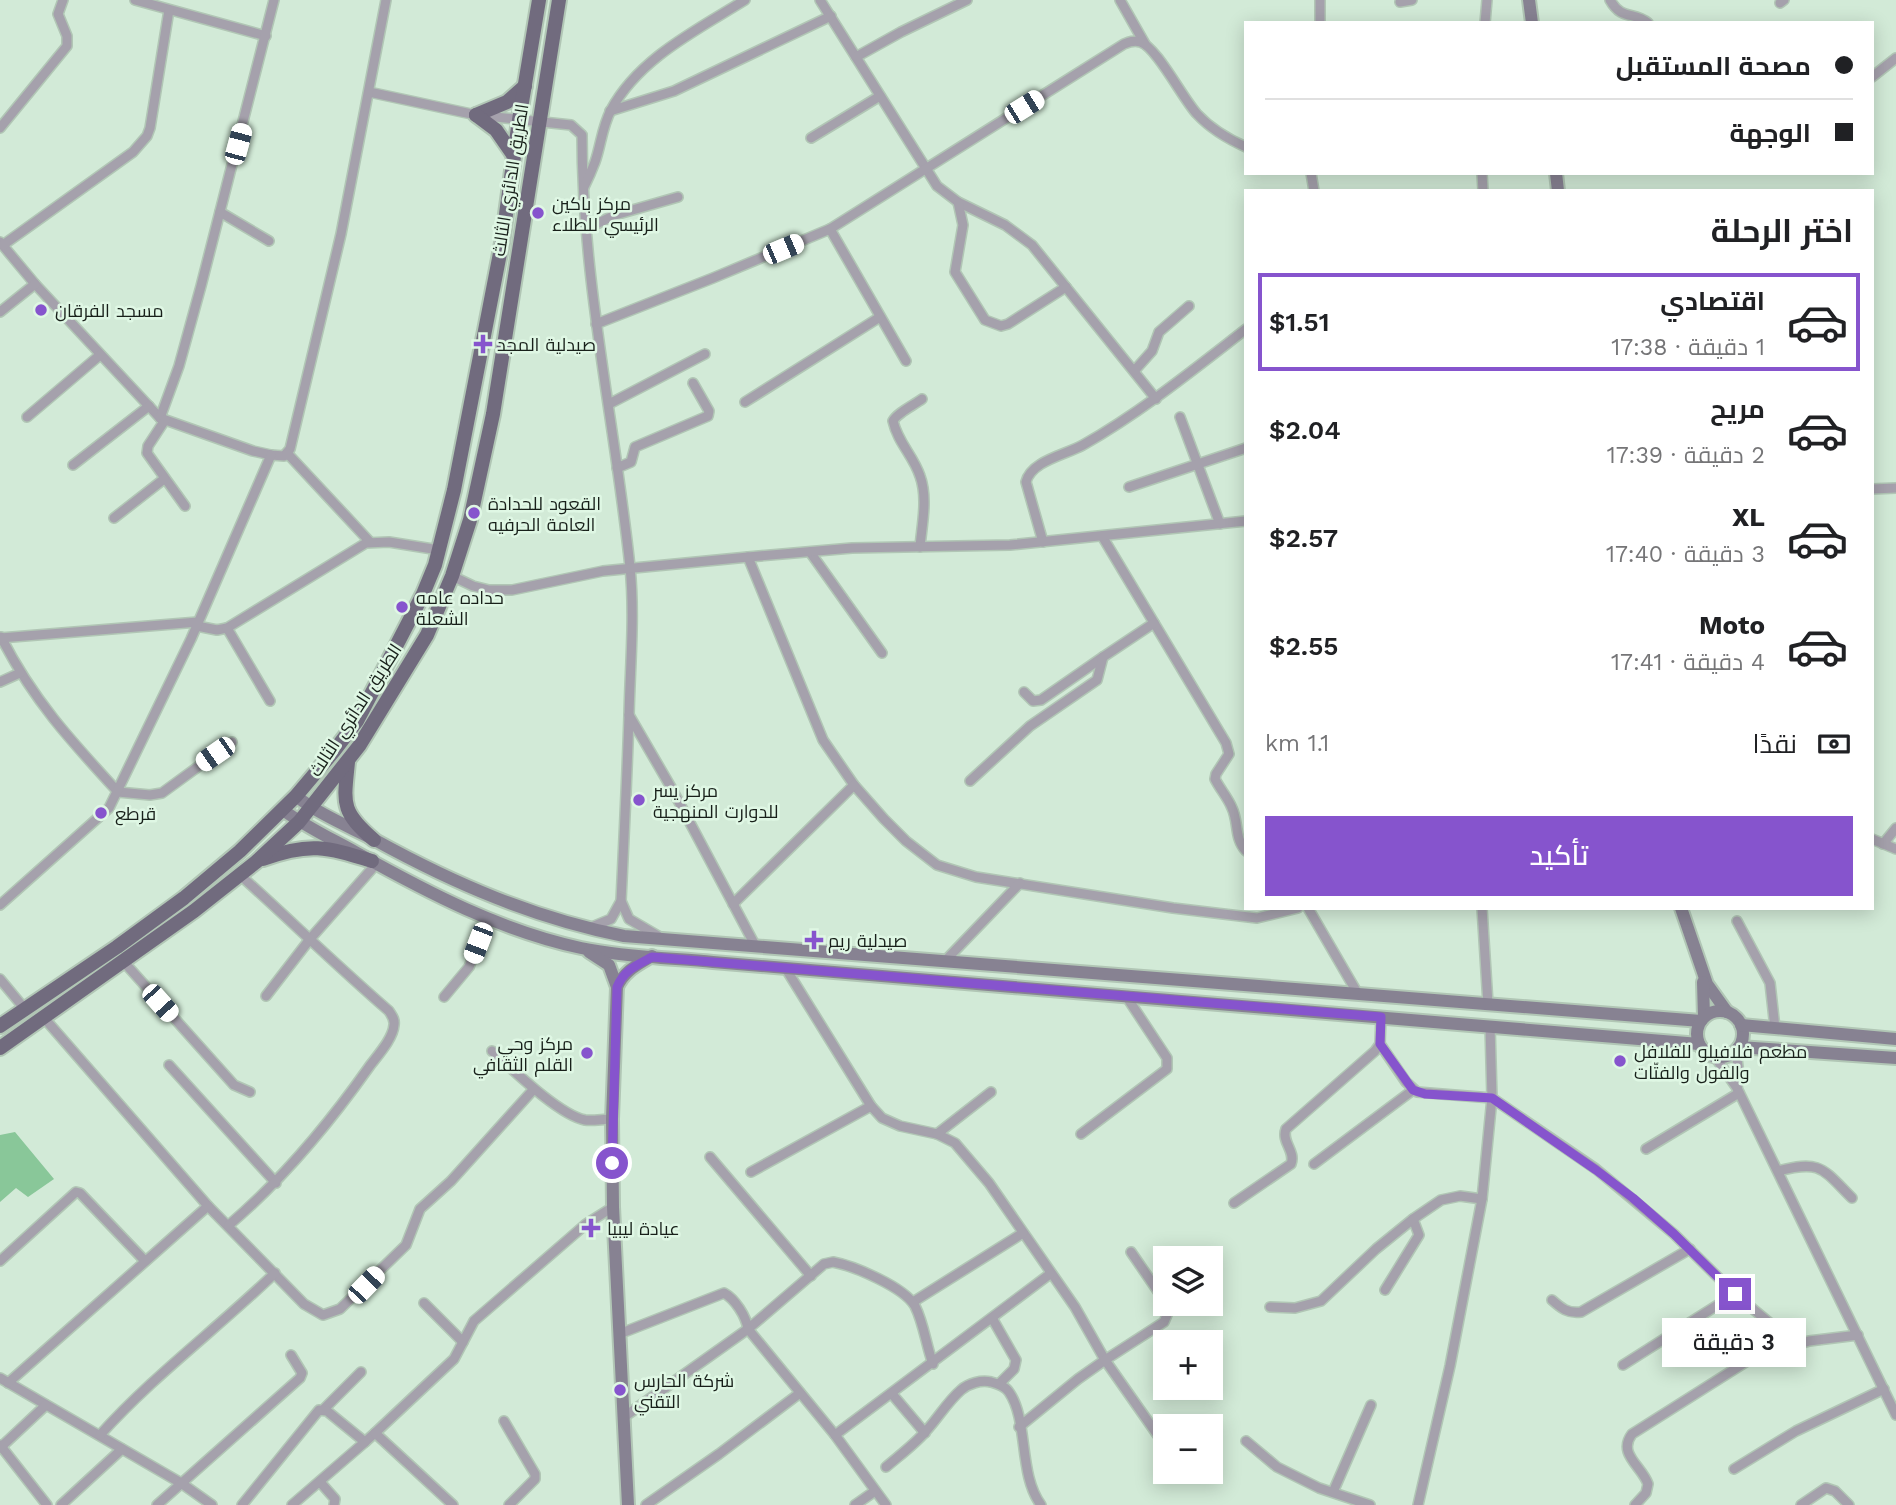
<!DOCTYPE html>
<html lang="ar">
<meta charset="utf-8">
<style>
:root{--surface:#fff;--page:#f6f6f6;--text:#202124;--muted:#757577;--line:#e0e0e0;--accent:#8654cd}
body{margin:0;font-family:"Work Sans",Cairo,sans-serif;background:var(--page);color:var(--text);direction:rtl;height:100vh;display:flex;flex-direction:column;font-size:26px;white-space:nowrap}
*{box-sizing:border-box;margin:0}
p{font-size:23px;color:var(--muted)}
.icon{flex:none;width:38px;height:38px;fill:none;stroke:currentColor;stroke-width:2;stroke-linecap:round;stroke-linejoin:round}
.map{position:relative;flex:1;overflow:hidden;direction:ltr}
.side{position:absolute;left:1244px;top:189px;width:630px;height:721px;display:flex;flex-direction:column;background:var(--surface);border-radius:0px;box-shadow:0 4px 18px #0003;direction:rtl}
.side>*{flex:none}
.guide{position:absolute;left:1244px;top:21px;width:630px;height:154px;border-radius:0px;box-shadow:0 4px 18px #0003;direction:rtl;display:grid;align-content:center;height:154px;padding:0 21px;background:var(--surface)}
.tools{position:absolute;left:1153px;top:1246px;display:grid;gap:14px}
.tools a{display:grid;place-items:center;width:70px;height:70px;border-radius:0px;background:var(--surface);box-shadow:0 4px 18px #0003;font-size:35px}
.end{position:absolute;width:32px;height:32px;margin:-16px;border:9px solid #8654cd;background:#fff;box-shadow:0 0 0 4px #fff}
.from{border-radius:50%}
.bubble{position:absolute;height:49px;border-radius:0px;background:var(--surface);box-shadow:0 4px 18px #0003;font-size:23px;font-weight:600;line-height:49px;text-align:center;direction:rtl}
.car{position:absolute;width:21px;height:42px;margin:-21px -10px;border-radius:9px;box-shadow:0 0 5px 2px #0007;background:linear-gradient(#fff 24%,#345 0 40%,#fff 0 76%,#345 0 86%,#fff 0)}
.guide b{display:flex;align-items:center;gap:24px;height:66px;font-size:26px}
.guide b+b{border-top:2px solid var(--line)}
.guide i{width:18px;height:18px;background:var(--text)}
ul{padding:0;list-style:none}
li{display:flex;align-items:center;gap:21px;height:98px;margin:0 14px 10px;padding:0 7px;border:4px solid transparent;border-radius:0px}
li div{flex:1}
li b{display:block;font-size:26px}
li em{font-style:normal;font-weight:600}
li.current{border-color:var(--accent)}
li>.icon{width:63px;height:63px;stroke-width:1.5}
h2{padding:0 21px;font-size:32px;line-height:84px}
.pay{display:flex;align-items:center;gap:18px;height:77px;padding:0 21px;font-size:26px}
.pay p{margin-inline-start:auto}
.action{display:flex;gap:14px;margin-top:auto;padding:14px 21px}
.action a{flex:1;height:80px;border-radius:0px;background:var(--accent);color:#fff;font-size:28px;font-weight:600;line-height:80px;text-align:center}
.map>svg:first-child{display:block}
</style>
<div class="map">
<svg width="1896" height="1505" viewBox="0 0 1896 1505">
<rect width="100%" height="100%" fill="#d2ead7"/>
<polygon fill="#89c799" points="15,1132 54,1179 28,1197 16,1188 0,1202 0,1135"/>
<g fill="none" stroke-linecap="round" stroke-linejoin="round">
<g stroke="#b1c6b5" stroke-width="12">
<g id="street">
<polyline points="135,0 266,36"/>
<polyline points="820,0 937,186 958,202 1005,225 1032,245 1156,399"/>
<polyline points="1120,0 1145,44"/>
<polyline points="1320,0 1320,23"/>
<path d="M 1610,0 C 1622,21 1633,11 1648,23"/>
<polyline points="1400,2 1412,0"/>
<polyline points="1780,3 1784,0"/>
<polyline points="1485,23 1487,0"/>
<polyline points="856,57 901,32 967,0"/>
<polyline points="1872,77 1896,58"/>
<path d="M 369,92 L 476,115 L 571,125 L 582,135 C 582,281 615,423 630,567 C 635,616 630,666 629,716 C 627,777 624,839 621,901 L 611,919 L 592,927"/>
<polyline points="610,111 674,91 831,16"/>
<polyline points="0,128 67,46 67,36 58,14 63,0"/>
<polyline points="811,138 880,96"/>
<polyline points="1311,173 1314,191"/>
<polyline points="1482,173 1483,191"/>
<path d="M 584,187 C 588,179 592,170 595,162 C 601,145 602,127 611,110 C 639,58 697,30 745,0"/>
<polyline points="958,202 963,225 955,272 985,320 1001,326 1008,324 1066,287"/>
<polyline points="220,212 269,241"/>
<polyline points="586,229 615,215 678,197"/>
<polyline points="830,229 906,361"/>
<polyline points="0,242 35,284 160,418 253,451 271,455 284,456 290,449 341,234 386,0"/>
<polyline points="3,245 133,152 147,136 150,128 169,10"/>
<polyline points="0,312 35,284"/>
<path d="M 596,324 L 713,278 L 830,229 L 1124,44 C 1129,42 1134,40 1140,42 C 1156,46 1183,99 1197,114 C 1210,128 1228,139 1246,147"/>
<polyline points="1135,370 1152,351 1159,332 1189,306"/>
<polyline points="745,402 880,317"/>
<polyline points="609,404 705,354"/>
<polyline points="27,417 100,355"/>
<polyline points="1180,417 1220,524"/>
<polyline points="160,418 179,366 201,286 274,0"/>
<polyline points="165,420 148,446 147,453 185,506"/>
<polyline points="287,453 370,542"/>
<polyline points="73,465 149,406"/>
<polyline points="617,468 631,462 635,447 708,416 709,411 693,383"/>
<polyline points="1129,487 1246,448"/>
<polyline points="1872,489 1896,488"/>
<polyline points="114,518 164,479"/>
<path d="M 1102,536 L 1226,743 L 1229,754 L 1216,774 L 1215,779 C 1220,789 1228,798 1232,808 C 1239,823 1234,838 1246,851"/>
<path d="M 1043,542 L 1026,482 C 1031,461 1065,455 1083,445 C 1141,412 1193,370 1246,329"/>
<path d="M 920,547 C 922,524 928,498 920,476 C 913,455 898,443 893,421 C 897,413 914,405 922,399"/>
<polyline points="810,552 882,653"/>
<polyline points="748,557 823,740 854,785 884,819 906,841 937,865 976,877 1173,908 1257,918 1298,908"/>
<polyline points="452,576 473,586 489,590 512,590 603,571 748,557 852,548 1010,545 1246,521"/>
<polyline points="197,626 217,630 227,628 366,543 389,542 439,550"/>
<polyline points="227,628 270,701"/>
<path d="M 1,637 C 33,700 71,741 118,792 L 150,795 L 162,793 L 232,742"/>
<polyline points="0,638 198,622"/>
<polyline points="0,682 20,673"/>
<polyline points="1024,692 1033,701 1041,700 1103,657"/>
<polyline points="629,715 672,789 756,947"/>
<polyline points="970,781 1030,726 1097,680 1103,657 1154,623"/>
<polyline points="1872,839 1896,849"/>
<polyline points="1883,844 1896,828"/>
<polyline points="621,901 629,919 658,936"/>
<polyline points="733,904 854,785"/>
<polyline points="0,905 109,808 191,639 271,455"/>
<polyline points="1308,908 1358,994"/>
<polyline points="1482,908 1488,1004"/>
<polyline points="1737,921 1770,983 1775,1028"/>
<polyline points="123,961 234,1085 250,1092"/>
<polyline points="945,961 1020,883"/>
<polyline points="786,969 871,1106 882,1118 900,1126 937,1134 955,1143 989,1183 1075,1307 1105,1360 1078,1379 1019,1427"/>
<polyline points="0,979 24,1008"/>
<polyline points="266,996 310,939 377,863"/>
<polyline points="444,997 469,967 488,918"/>
<polyline points="45,1019 208,1206 304,1304 323,1315 340,1309 406,1245 420,1209 451,1181 533,1090"/>
<polyline points="1380,1044 1406,1082 1417,1092 1492,1098 1596,1169 1674,1234 1735,1294 1795,1344"/>
<path d="M 492,1051 C 512,1069 559,1115 585,1120 C 593,1121 603,1119 612,1119"/>
<polyline points="1736,1051 1739,1074 1737,1088"/>
<polyline points="1715,1057 1737,1088 1896,1415"/>
<polyline points="169,1065 276,1183"/>
<polyline points="937,1134 991,1092"/>
<polyline points="1081,1134 1167,1069 1167,1058 1126,996"/>
<polyline points="1646,1149 1739,1093"/>
<polyline points="710,1157 811,1276"/>
<polyline points="1314,1164 1413,1090"/>
<path d="M 1778,1171 C 1821,1160 1822,1168 1852,1198"/>
<polyline points="751,1172 871,1106"/>
<path d="M 1234,1203 L 1291,1164 C 1296,1151 1281,1142 1286,1129 L 1375,1051 L 1380,1044 L 1381,1017"/>
<path d="M 229,1225 C 283,1179 328,1125 369,1067 C 377,1056 393,1039 394,1025 C 395,1019 392,1016 389,1011 C 338,967 290,920 240,875"/>
<polyline points="1131,1252 1166,1303"/>
<polyline points="0,1261 76,1192 80,1193 145,1261"/>
<polyline points="1385,1290 1419,1235 1413,1219"/>
<path d="M 1552,1300 C 1561,1308 1568,1314 1581,1312 L 1690,1249"/>
<polyline points="913,1302 1023,1233"/>
<polyline points="424,1303 463,1342"/>
<polyline points="1270,1307 1295,1308 1321,1301 1376,1249 1413,1219 1441,1200 1460,1196 1482,1199"/>
<polyline points="992,1318 1016,1360 1014,1369 999,1384"/>
<path d="M 619,1334 L 724,1293 C 735,1299 746,1316 748,1329 L 824,1264 L 833,1262 C 854,1266 904,1287 915,1306 C 924,1324 926,1345 933,1364"/>
<polyline points="1623,1365 1735,1294"/>
<polyline points="0,1378 181,1483 212,1505"/>
<polyline points="8,1383 208,1206"/>
<polyline points="892,1394 925,1433"/>
<polyline points="324,1409 361,1372"/>
<polyline points="624,1417 748,1329 835,1435 886,1505"/>
<polyline points="504,1421 535,1474 535,1479 509,1505"/>
<path d="M 100,1435 C 153,1376 218,1328 275,1273"/>
<polyline points="835,1435 1050,1274"/>
<polyline points="1246,1441 1277,1467 1319,1488 1370,1505"/>
<polyline points="0,1445 47,1505"/>
<polyline points="1166,1447 1105,1360 1164,1322 1167,1315 1166,1304"/>
<polyline points="0,1448 46,1405"/>
<path d="M 886,1467 C 900,1455 915,1444 926,1431 C 938,1418 948,1401 961,1390 C 969,1383 981,1380 991,1382 C 998,1384 1005,1386 1009,1392 C 1029,1421 1018,1474 1041,1505"/>
<polyline points="1734,1469 1796,1431 1884,1389"/>
<polyline points="320,1482 335,1499 334,1505"/>
<polyline points="1333,1492 1371,1405"/>
<polyline points="61,1505 122,1449"/>
<polyline points="157,1505 300,1378 302,1373 291,1355"/>
<polyline points="242,1505 319,1410 327,1411 365,1442 375,1433"/>
<polyline points="292,1505 365,1442"/>
<polyline points="453,1505 375,1433 454,1359 474,1321 586,1224 613,1207"/>
<polyline points="646,1505 719,1454 800,1393"/>
<polyline points="855,1505 875,1491"/>
<polyline points="1418,1505 1450,1366 1482,1199 1492,1098 1490,1026"/>
<path d="M 1635,1505 L 1646,1493 L 1648,1484 C 1642,1466 1617,1454 1632,1434 L 1749,1360 L 1809,1341 L 1858,1335"/>
<polyline points="1801,1505 1826,1488 1835,1491 1849,1505"/>
</g>
</g>
<g stroke="#b1c6b5" stroke-width="16">
<g id="secondary">
<polyline points="1529,0 1532,23"/>
<polyline points="1556,173 1558,191"/>
<path d="M 296,796 C 320,815 348,826 375,840 C 455,884 534,918 624,936 L 1701,1021"/>
<path d="M 283,810 C 306,827 332,839 357,853 C 427,892 501,931 581,948 C 624,957 670,958 713,962 L 1699,1044"/>
<polyline points="1681,908 1707,984 1727,1012"/>
<polyline points="589,952 609,965 617,987 612,1119 613,1207 628,1505"/>
<polyline points="1703,982 1704,1017"/>
<path d="M 617,987 C 624,971 637,965 652,956"/>
<circle cx="1720" cy="1034" r="23"/>
<polyline points="1741,1025 1896,1039"/>
<polyline points="1739,1047 1896,1058"/>
</g>
</g>
<g stroke="#b1c6b5" stroke-width="18">
<g id="primary">
<polyline points="476,115 507,102 525,86"/>
<polyline points="476,115 496,130 514,156"/>
<path d="M 348,762 C 344,803 340,811 374,840"/>
<path d="M 263,859 C 310,842 326,847 372,861"/>
<polyline points="0,1026 117,947 184,898 240,851 296,796 334,751 357,721 378,681 423,594 435,565 454,490 502,243 519,120 539,0"/>
<polyline points="0,1048 194,911 256,862 299,822 359,746 427,635 452,576 470,520 493,414 559,0"/>
</g>
</g>
<use href="#street" stroke="#a5a1ac" stroke-width="9"/>
<use href="#secondary" stroke="#878292" stroke-width="12"/>
<use href="#primary" stroke="#716b7e" stroke-width="14"/>
</g>
<g fill="none" stroke-linecap="round" stroke-linejoin="round">
<path stroke="#8654cd" stroke-width="9" d="M 612,1163 L 617,987 C 624,970 637,965 652,957 L 1381,1017 L 1380,1044 L 1413,1090 L 1425,1094 L 1492,1098 L 1596,1170 L 1633,1198 L 1674,1234 L 1735,1294"/>
</g>
<g fill="#8654cd" stroke="#dff7e4" stroke-width="2.5">
<circle cx="538" cy="213" r="7"/>
<circle cx="41" cy="310" r="7"/>
<path d="M479.5 333.5h7v7h7v7h-7v7h-7v-7h-7v-7h7z"/>
<circle cx="474" cy="513" r="7"/>
<circle cx="402" cy="607" r="7"/>
<circle cx="639" cy="800" r="7"/>
<circle cx="101" cy="813" r="7"/>
<path d="M810.5 929.5h7v7h7v7h-7v7h-7v-7h-7v-7h7z"/>
<circle cx="587" cy="1053" r="7"/>
<circle cx="1620" cy="1061" r="7"/>
<path d="M587.5 1217.5h7v7h7v7h-7v7h-7v-7h-7v-7h7z"/>
<circle cx="620" cy="1390" r="7"/>
</g>
<g text-anchor="middle" dominant-baseline="central" stroke-width="5" stroke-linejoin="round" paint-order="stroke">
<g font-size="18" fill="#18201a" stroke="#dff7e4">
<text transform="translate(510 180) rotate(-81)">الطريق الدائري الثالث</text>
<text transform="translate(355 710) rotate(-57)">الطريق الدائري الثالث</text>
</g>
<g font-size="18" fill="#18201a" stroke="#dff7e4" text-anchor="start">
<text x="552" y="203">مركز باكين<tspan x="552" dy="21">الرئيسي للطلاء</tspan></text>
<text x="55" y="310">مسجد الفرقان</text>
<text x="497" y="344">صيدلية المجد</text>
<text x="488" y="503">القعود للحدادة<tspan x="488" dy="21">العامة الحرفيه</tspan></text>
<text x="416" y="597">حداده عامه<tspan x="416" dy="21">الشعلة</tspan></text>
<text x="653" y="790">مركز يسر<tspan x="653" dy="21">للدوارت المنهجية</tspan></text>
<text x="115" y="813">قرطع</text>
<text x="828" y="940">صيدلية ريم</text>
<text x="573" y="1043" text-anchor="end">مركز وحي<tspan x="573" dy="21">القلم الثقافي</tspan></text>
<text x="1634" y="1051">مطعم فلافيلو للفلافل<tspan x="1634" dy="21">والفول والفتّات</tspan></text>
<text x="607" y="1228">عيادة ليبيا</text>
<text x="634" y="1380">شركة الحارس<tspan x="634" dy="21">التقني</tspan></text>
</g>
</g>
</svg>
<div class="tools">
<a><svg class="icon" aria-label="layers" viewBox="0 0 24 24"><path d="M12 4l9 5-9 5-9-5zM3 14l9 5 9-5"/></svg></a>
<a>+</a>
<a>−</a>
</div>
<i class="end from" style="left:612px;top:1163px"></i>
<i class="end" style="left:1735px;top:1294px"></i>
<div class="bubble" style="left:1662px;top:1318px;width:144px">3 دقيقة</div>
<i class="car" style="left:1024px;top:107px;rotate:58deg"></i>
<i class="car" style="left:238px;top:144px;rotate:15deg"></i>
<i class="car" style="left:783px;top:249px;rotate:67deg"></i>
<i class="car" style="left:215px;top:754px;rotate:235deg"></i>
<i class="car" style="left:478px;top:943px;rotate:201deg"></i>
<i class="car" style="left:160px;top:1003px;rotate:138deg"></i>
<i class="car" style="left:366px;top:1285px;rotate:44deg"></i>
<div class="guide">
<b><i class="from"></i>مصحة المستقبل</b>
<b><i></i>الوجهة</b>
</div>
<section class="side">
<h2>اختر الرحلة</h2>
<ul>
<li class="current"><svg class="icon" aria-label="car" viewBox="0 0 24 24"><path d="M5 17H2v-5l4-1 3-4h7l3 4 3 1v5h-3M9 17h6M6 11h13"/><circle cx="7" cy="17" r="2"/><circle cx="17" cy="17" r="2"/></svg><div><b>اقتصادي</b><p>1 دقيقة · 17:38</p></div><em>$1.51</em></li>
<li><svg class="icon" aria-label="car" viewBox="0 0 24 24"><path d="M5 17H2v-5l4-1 3-4h7l3 4 3 1v5h-3M9 17h6M6 11h13"/><circle cx="7" cy="17" r="2"/><circle cx="17" cy="17" r="2"/></svg><div><b>مريح</b><p>2 دقيقة · 17:39</p></div><em>$2.04</em></li>
<li><svg class="icon" aria-label="car" viewBox="0 0 24 24"><path d="M5 17H2v-5l4-1 3-4h7l3 4 3 1v5h-3M9 17h6M6 11h13"/><circle cx="7" cy="17" r="2"/><circle cx="17" cy="17" r="2"/></svg><div><b>XL</b><p>3 دقيقة · 17:40</p></div><em>$2.57</em></li>
<li><svg class="icon" aria-label="car" viewBox="0 0 24 24"><path d="M5 17H2v-5l4-1 3-4h7l3 4 3 1v5h-3M9 17h6M6 11h13"/><circle cx="7" cy="17" r="2"/><circle cx="17" cy="17" r="2"/></svg><div><b>Moto</b><p>4 دقيقة · 17:41</p></div><em>$2.55</em></li>
</ul>
<div class="pay"><svg class="icon" aria-label="cash" viewBox="0 0 24 24"><path d="M3 7h18v10H3z"/><circle cx="12" cy="12" r="2"/></svg>نقدًا<p>1.1 km</p></div>
<div class="action"><a>تأكيد</a></div>
</section>
</div>
